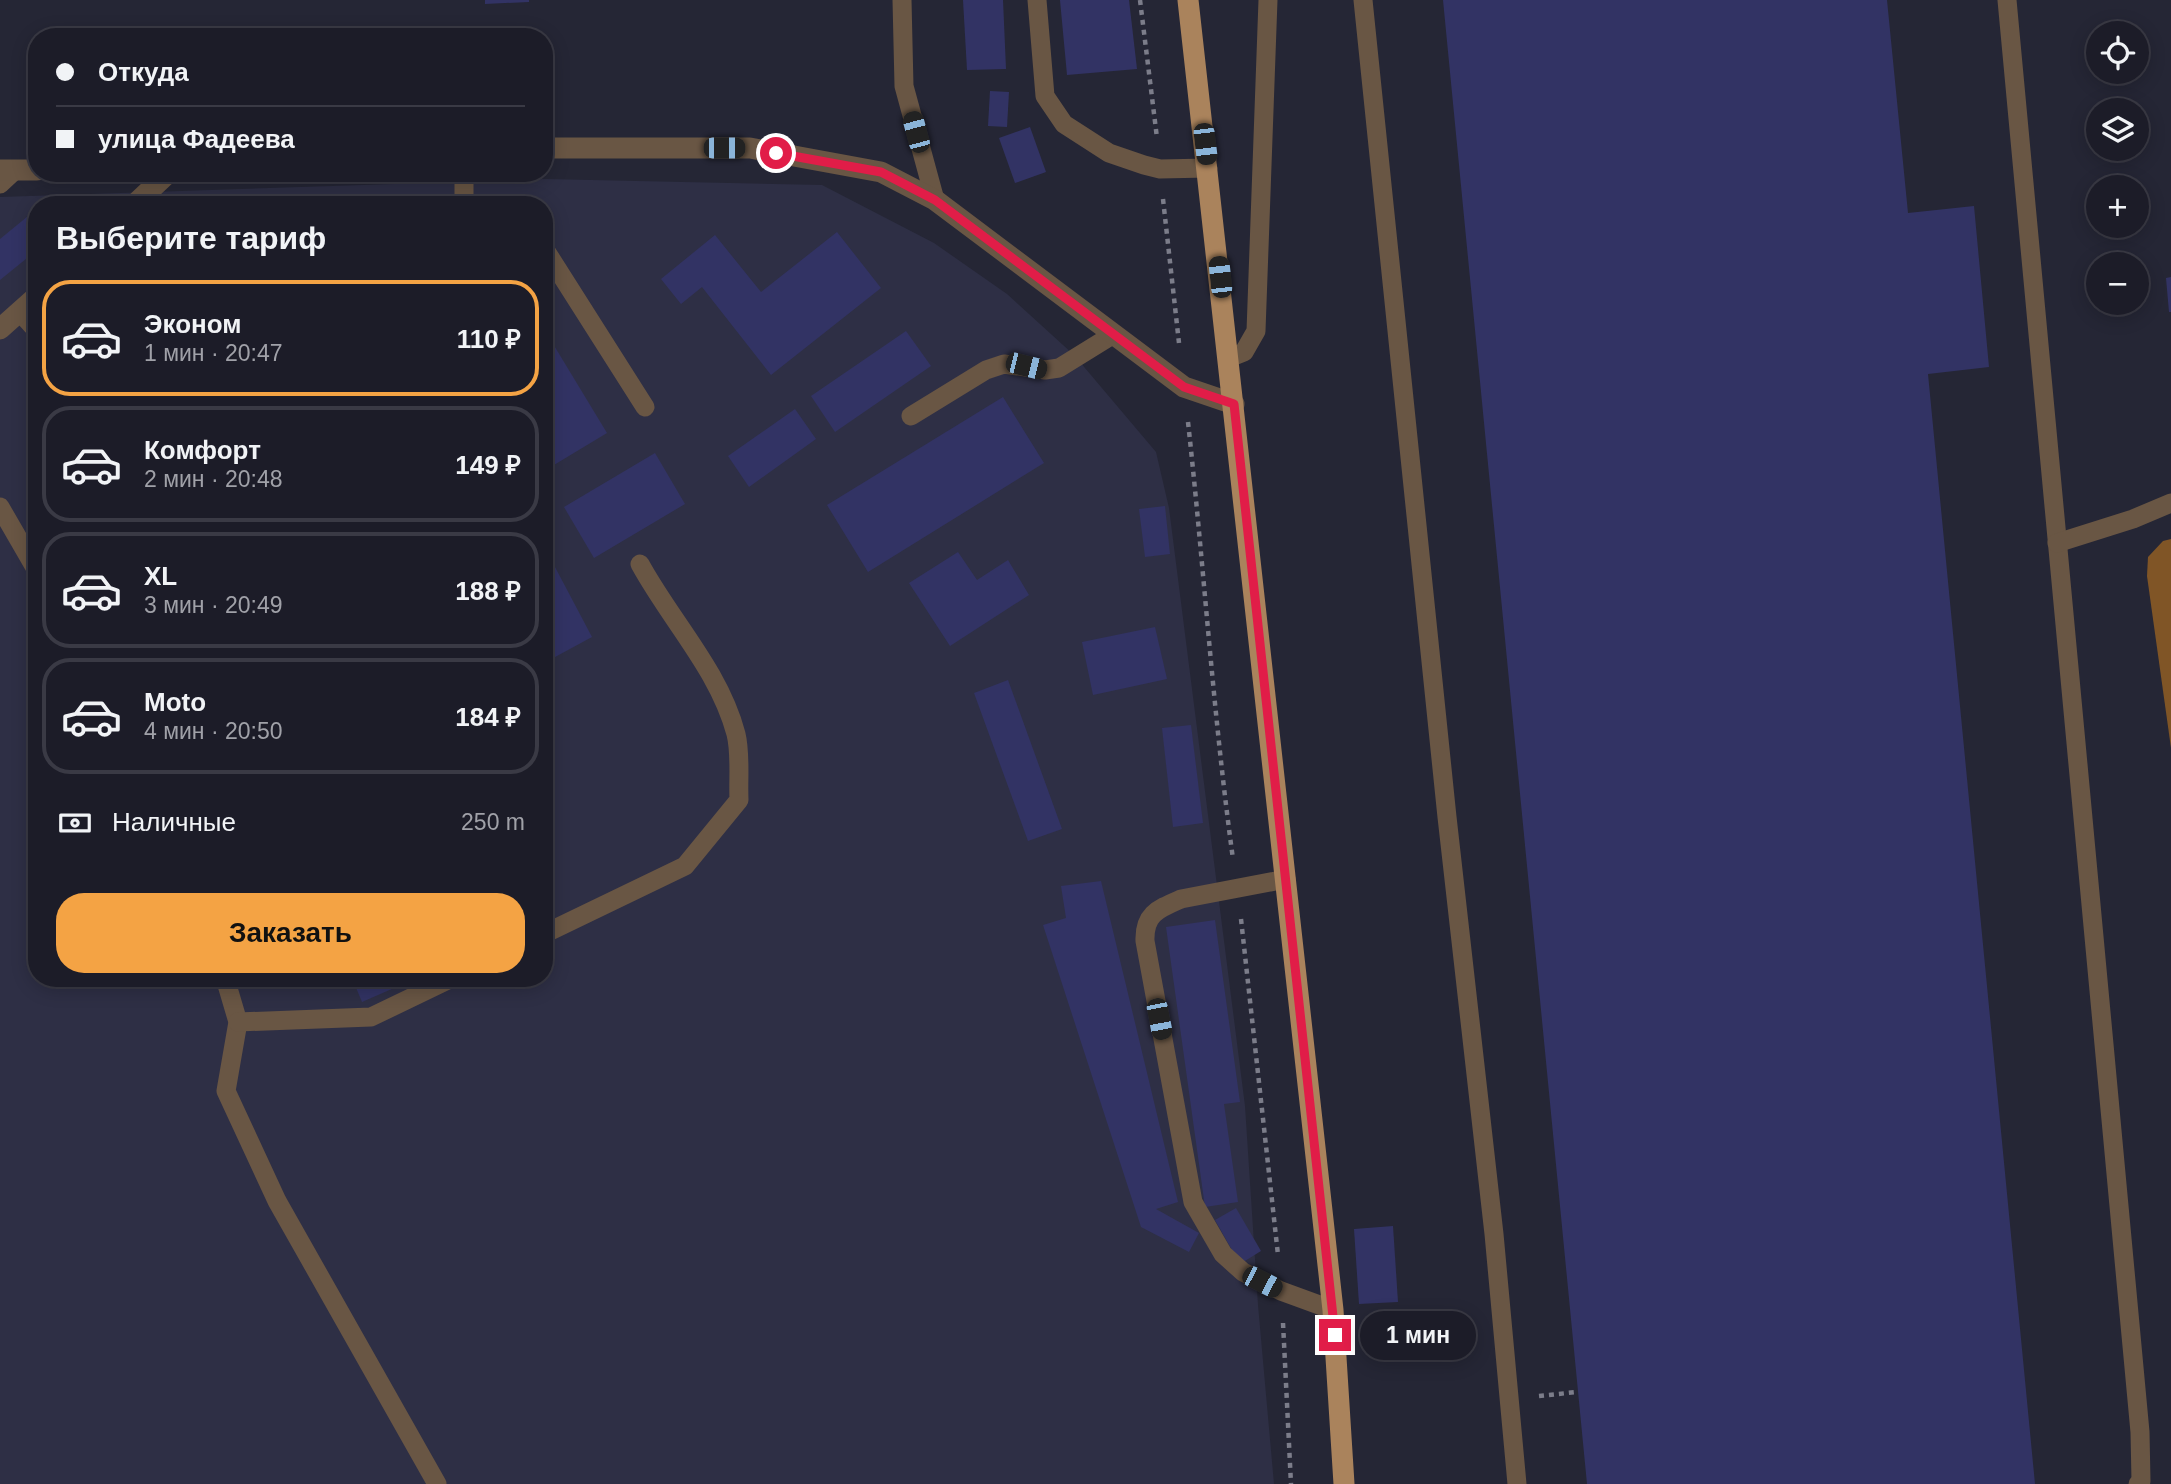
<!DOCTYPE html>
<html lang="ru">
<meta charset="utf-8">
<style>
:root{--surface:#1c1c28;--page:#252530;--text:#f1f3f6;--muted:#a0a1a8;--line:#3a3a45;--accent:#f4a344}
body{margin:0;font-family:Arial,sans-serif;background:var(--page);color:var(--text);height:100vh;display:flex;flex-direction:column;font-size:26px;white-space:nowrap}
*{box-sizing:border-box;margin:0}
p{font-size:23px;color:var(--muted)}
.icon{flex:none;width:38px;height:38px;fill:none;stroke:currentColor;stroke-width:2;stroke-linecap:round;stroke-linejoin:round}
.map{position:relative;flex:1;overflow:hidden}
.side{position:absolute;left:28px;top:196px;width:525px;height:791px;display:flex;flex-direction:column;background:var(--surface);border-radius:28px;box-shadow:0 4px 18px #0003,0 0 0 2px var(--line)}
.side>*{flex:none}
.banner{position:absolute;left:28px;top:28px;width:525px;height:154px;border-radius:28px;box-shadow:0 4px 18px #0003,0 0 0 2px var(--line);display:grid;align-content:center;height:154px;padding:0 28px;background:var(--surface)}
.buttons{position:absolute;left:2086px;top:21px;display:grid;gap:14px}
.buttons a{display:grid;place-items:center;width:63px;height:63px;border-radius:50%;background:var(--surface);box-shadow:0 4px 18px #0003,0 0 0 2px var(--line);font-size:35px}
.end{position:absolute;width:32px;height:32px;margin:-16px;border:9px solid #e11d48;background:#fff;box-shadow:0 0 0 4px #fff}
.from{border-radius:50%}
.bubble{position:absolute;height:49px;border-radius:24px;background:var(--surface);box-shadow:0 4px 18px #0003,0 0 0 2px var(--line);font-size:23px;font-weight:700;line-height:49px;text-align:center}
.car{position:absolute;width:21px;height:42px;margin:-21px -10px;border-radius:9px;box-shadow:0 0 5px 2px #0007;background:linear-gradient(#222 24%,#8ab4d8 0 40%,#222 0 76%,#8ab4d8 0 86%,#222 0)}
.banner b{display:flex;align-items:center;gap:24px;height:66px;font-size:26px}
.banner b+b{border-top:2px solid var(--line)}
.banner i{width:18px;height:18px;background:var(--text)}
ul{padding:0;list-style:none}
li{display:flex;align-items:center;gap:21px;height:116px;margin:0 14px 10px;padding:0 14px;border:4px solid var(--line);border-radius:28px}
li div{flex:1}
li b{display:block;font-size:26px}
li em{font-style:normal;font-weight:700}
li.current{border-color:var(--accent)}
li>.icon{width:63px;height:63px;stroke-width:1.5}
h2{padding:0 28px;font-size:32px;line-height:84px}
.pay{display:flex;align-items:center;gap:18px;height:77px;padding:0 28px;font-size:26px}
.pay p{margin-inline-start:auto}
.action{display:flex;gap:14px;margin-top:auto;padding:14px 28px}
.action a{flex:1;height:80px;border-radius:28px;background:var(--accent);color:#111;font-size:28px;font-weight:700;line-height:80px;text-align:center}
.map>svg:first-child{display:block}
</style>
<div class="map">
<svg width="2171" height="1484" viewBox="0 0 2171 1484">
<rect width="100%" height="100%" fill="#252635"/>
<path fill="#2e2f45" fill-rule="evenodd" d="M 545,179 L 822,185 L 934,243 L 1007,294 L 1074,355 L 1156,452 L 1169,508 L 1245,1106 L 1258,1305 L 1274,1484 L 0,1484 L 0,197 ZM 37,205 L 544,205 L 544,978 L 37,978 Z"/>
<polygon fill="#805526" points="2171,539 2171,748 2147,576 2148,557 2163,541"/>
<g fill="#323364">
<polygon points="485,0 529,0 529,2 485,4"/>
<polygon points="963,0 1003,0 1006,69 967,70"/>
<polygon points="1060,0 1129,0 1137,69 1067,75"/>
<polygon points="1443,0 1887,0 1908,213 1974,206 1989,367 1928,374 2035,1484 1587,1484"/>
<polygon points="990,91 1009,92 1007,127 988,126"/>
<polygon points="1030,127 1046,172 1015,183 999,138"/>
<polygon points="33,212 37,217 37,250 0,280 0,239"/>
<polygon points="837,232 881,288 771,375 702,287 681,304 661,279 715,235 761,292"/>
<polygon points="2171,277 2171,312 2169,312 2166,278"/>
<polygon points="544,329 607,433 544,471"/>
<polygon points="906,331 931,366 835,432 811,396"/>
<polygon points="1003,397 1044,463 868,572 827,505"/>
<polygon points="795,409 816,439 749,487 728,456"/>
<polygon points="655,453 685,504 594,558 564,507"/>
<polygon points="1165,506 1170,554 1145,557 1139,509"/>
<polygon points="546,550 592,637 544,663 544,551"/>
<polygon points="958,552 977,580 1008,560 1029,595 950,646 909,583"/>
<polygon points="1155,627 1167,679 1093,695 1082,642"/>
<polygon points="1008,680 1062,829 1028,841 974,693"/>
<polygon points="1191,725 1203,823 1173,827 1162,728"/>
<polygon points="1101,881 1178,1202 1156,1209 1199,1233 1189,1252 1141,1227 1043,925 1066,918 1061,886"/>
<polygon points="1215,920 1240,1102 1224,1104 1238,1202 1205,1207 1166,927"/>
<polygon points="352,978 417,978 362,1002"/>
<polygon points="1236,1208 1261,1251 1240,1264 1215,1220"/>
<polygon points="1393,1226 1398,1302 1359,1304 1354,1229"/>
</g>
<g fill="none" stroke-linecap="round" stroke-linejoin="round">
<g stroke="#7c7d8a" stroke-width="4.5" stroke-dasharray="5 5" stroke-linecap="butt">
<polyline points="1140,0 1157,138"/>
<polyline points="1163,199 1179,343"/>
<path d="M 1188,422 C 1204,567 1213,714 1233,859"/>
<polyline points="1241,919 1278,1255"/>
<polyline points="1283,1323 1291,1484"/>
<polyline points="1539,1396 1577,1392"/>
</g>
<g stroke="#695644" stroke-width="19">
<polyline points="902,0 904,86 935,200"/>
<polyline points="1037,0 1045,96 1064,124 1109,153 1144,165 1160,169 1208,168"/>
<polyline points="1363,0 1447,817 1494,1234 1517,1484"/>
<polyline points="2007,0 2140,1432 2141,1481 2138,1484"/>
<polyline points="0,184 15,170"/>
<polyline points="464,205 464,173"/>
<polyline points="544,248 645,407"/>
<polyline points="20,312 37,331"/>
<polyline points="1229,358 1244,352 1256,331 1268,0"/>
<polyline points="911,416 986,370 1004,364 1045,370 1059,368 1114,334"/>
<polyline points="0,507 37,571"/>
<polyline points="2057,543 2133,519 2171,503"/>
<path d="M 1286,879 L 1181,899 C 1158,909 1144,914 1145,941 L 1193,1202 L 1223,1254 L 1243,1272 L 1281,1291 L 1333,1310"/>
<path d="M 544,934 L 685,866 L 739,800 C 738,779 741,754 736,734 C 719,670 671,621 640,564"/>
<polyline points="225,978 238,1022 226,1091 277,1201 437,1484"/>
<polyline points="238,1022 371,1017 452,978"/>
</g>
<g stroke="#695644" stroke-width="21">
<polyline points="544,148 750,148 881,172 935,200 1184,387 1234,404"/>
<polyline points="0,170 37,170"/>
<polyline points="134,205 168,173"/>
<polyline points="0,329 37,296"/>
</g>
<polyline stroke="#aa835c" stroke-width="21" points="1188,0 1333,1310 1344,1484"/>
</g>
<g fill="none" stroke-linecap="round" stroke-linejoin="round">
<polyline stroke="#e11d48" stroke-width="9" points="776,153 881,172 935,200 1184,387 1234,404 1335,1335"/>
</g>
</svg>
<div class="buttons">
<a><svg class="icon" aria-label="locate" viewBox="0 0 24 24"><circle cx="12" cy="12" r="6"/><path d="M12 2v4M12 18v4M2 12h4M18 12h4"/></svg></a>
<a><svg class="icon" aria-label="layers" viewBox="0 0 24 24"><path d="M12 4l9 5-9 5-9-5zM3 14l9 5 9-5"/></svg></a>
<a>+</a>
<a>−</a>
</div>
<i class="end from" style="left:776px;top:153px"></i>
<i class="end" style="left:1335px;top:1335px"></i>
<div class="bubble" style="left:1360px;top:1311px;width:116px">1 мин</div>
<i class="car" style="left:916px;top:132px;rotate:345deg"></i>
<i class="car" style="left:1205px;top:144px;rotate:173deg"></i>
<i class="car" style="left:724px;top:148px;rotate:90deg"></i>
<i class="car" style="left:1220px;top:277px;rotate:354deg"></i>
<i class="car" style="left:1026px;top:366px;rotate:104deg"></i>
<i class="car" style="left:1159px;top:1019px;rotate:169deg"></i>
<i class="car" style="left:1262px;top:1282px;rotate:117deg"></i>
<div class="banner">
<b><i class="from"></i>Откуда</b>
<b><i></i>улица Фадеева</b>
</div>
<section class="side">
<h2>Выберите тариф</h2>
<ul>
<li class="current"><svg class="icon" aria-label="car" viewBox="0 0 24 24"><path d="M5 17H2v-5l4-1 3-4h7l3 4 3 1v5h-3M9 17h6M6 11h13"/><circle cx="7" cy="17" r="2"/><circle cx="17" cy="17" r="2"/></svg><div><b>Эконом</b><p>1 мин · 20:47</p></div><em>110 ₽</em></li>
<li><svg class="icon" aria-label="car" viewBox="0 0 24 24"><path d="M5 17H2v-5l4-1 3-4h7l3 4 3 1v5h-3M9 17h6M6 11h13"/><circle cx="7" cy="17" r="2"/><circle cx="17" cy="17" r="2"/></svg><div><b>Комфорт</b><p>2 мин · 20:48</p></div><em>149 ₽</em></li>
<li><svg class="icon" aria-label="car" viewBox="0 0 24 24"><path d="M5 17H2v-5l4-1 3-4h7l3 4 3 1v5h-3M9 17h6M6 11h13"/><circle cx="7" cy="17" r="2"/><circle cx="17" cy="17" r="2"/></svg><div><b>XL</b><p>3 мин · 20:49</p></div><em>188 ₽</em></li>
<li><svg class="icon" aria-label="car" viewBox="0 0 24 24"><path d="M5 17H2v-5l4-1 3-4h7l3 4 3 1v5h-3M9 17h6M6 11h13"/><circle cx="7" cy="17" r="2"/><circle cx="17" cy="17" r="2"/></svg><div><b>Moto</b><p>4 мин · 20:50</p></div><em>184 ₽</em></li>
</ul>
<div class="pay"><svg class="icon" aria-label="cash" viewBox="0 0 24 24"><path d="M3 7h18v10H3z"/><circle cx="12" cy="12" r="2"/></svg>Наличные<p>250 m</p></div>
<div class="action"><a>Заказать</a></div>
</section>
</div>
